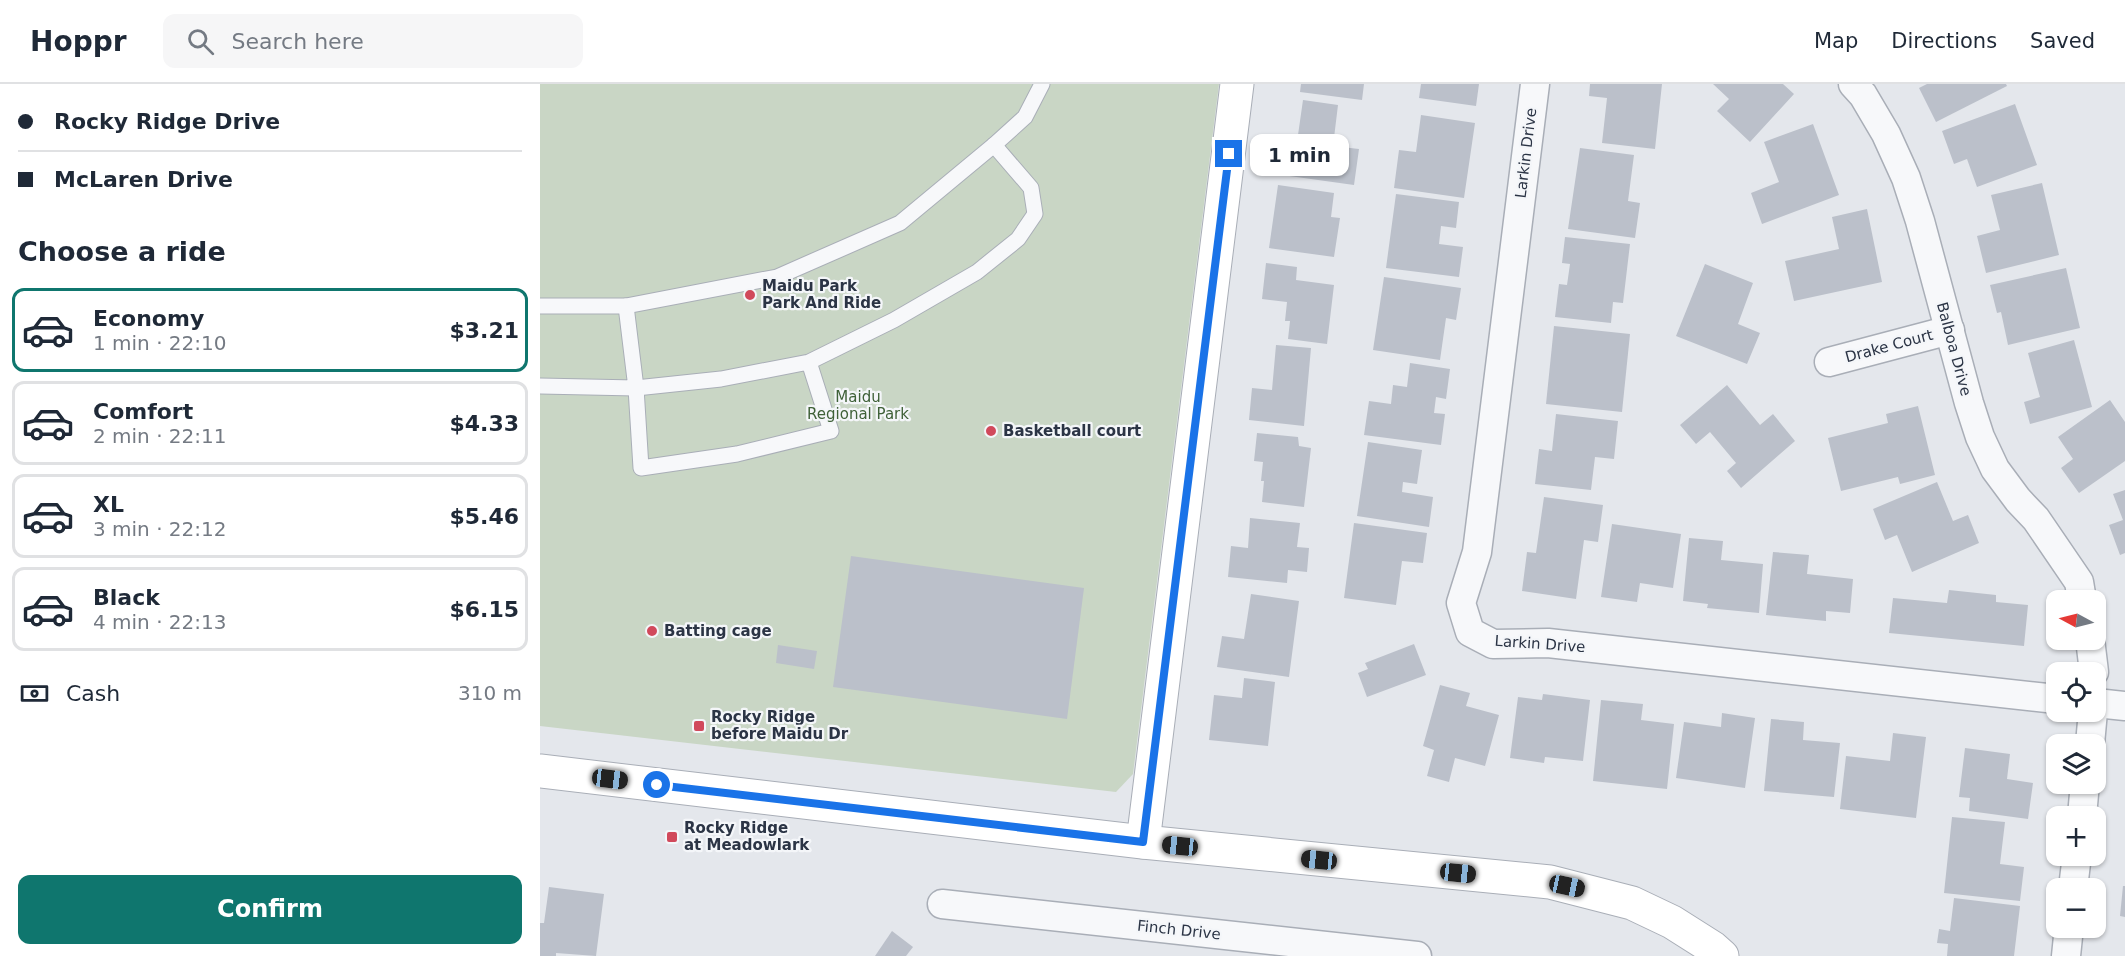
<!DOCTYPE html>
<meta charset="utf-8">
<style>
:root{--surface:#fff;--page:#f6f6f7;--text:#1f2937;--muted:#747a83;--line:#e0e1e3;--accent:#0f766e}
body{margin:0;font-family:"DejaVu Sans",sans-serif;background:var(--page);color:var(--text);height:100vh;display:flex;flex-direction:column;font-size:22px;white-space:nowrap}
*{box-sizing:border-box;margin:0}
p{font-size:20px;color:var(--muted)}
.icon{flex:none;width:33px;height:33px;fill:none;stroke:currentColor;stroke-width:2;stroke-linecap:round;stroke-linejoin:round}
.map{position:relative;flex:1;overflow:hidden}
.side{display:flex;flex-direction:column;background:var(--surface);width:540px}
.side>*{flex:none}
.top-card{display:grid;align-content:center;height:132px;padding:0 18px;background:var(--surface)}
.needle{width:39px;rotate:277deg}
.fabs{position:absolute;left:1506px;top:506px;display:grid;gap:12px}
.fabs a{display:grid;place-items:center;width:60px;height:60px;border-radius:12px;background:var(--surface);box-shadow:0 2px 4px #0004;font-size:30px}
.end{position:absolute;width:27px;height:27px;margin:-14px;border:8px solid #1a73e8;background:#fff;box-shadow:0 0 0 3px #fff}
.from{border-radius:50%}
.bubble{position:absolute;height:42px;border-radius:12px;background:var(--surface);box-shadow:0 2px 4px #0004;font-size:20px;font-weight:800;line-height:42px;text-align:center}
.car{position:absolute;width:18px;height:36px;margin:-18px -9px;border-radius:8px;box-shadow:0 0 4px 2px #0007;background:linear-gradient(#222 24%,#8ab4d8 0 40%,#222 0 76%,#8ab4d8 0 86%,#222 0)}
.top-card b{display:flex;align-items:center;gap:21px;height:57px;font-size:22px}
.top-card b+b{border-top:2px solid var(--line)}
.top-card i{width:15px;height:15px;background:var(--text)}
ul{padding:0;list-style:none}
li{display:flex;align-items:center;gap:18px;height:84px;margin:0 12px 9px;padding:0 6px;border:3px solid var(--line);border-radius:12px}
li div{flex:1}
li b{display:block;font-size:22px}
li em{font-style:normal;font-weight:800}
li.selected{border-color:var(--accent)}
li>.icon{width:54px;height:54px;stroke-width:1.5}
h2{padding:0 18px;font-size:27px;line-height:72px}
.pay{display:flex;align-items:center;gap:15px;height:66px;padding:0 18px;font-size:22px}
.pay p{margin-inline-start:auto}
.button{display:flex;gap:12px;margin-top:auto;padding:12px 18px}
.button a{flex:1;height:69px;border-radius:12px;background:var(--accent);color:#fff;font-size:24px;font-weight:800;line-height:69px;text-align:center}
header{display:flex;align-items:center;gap:36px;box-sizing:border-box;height:84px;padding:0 30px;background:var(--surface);border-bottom:2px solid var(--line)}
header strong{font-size:28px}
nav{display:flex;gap:33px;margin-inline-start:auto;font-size:21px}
.search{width:420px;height:54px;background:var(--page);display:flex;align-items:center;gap:15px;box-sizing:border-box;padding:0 21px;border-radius:12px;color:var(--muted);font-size:22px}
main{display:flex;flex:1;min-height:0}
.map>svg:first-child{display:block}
</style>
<header>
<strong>Hoppr</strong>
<div class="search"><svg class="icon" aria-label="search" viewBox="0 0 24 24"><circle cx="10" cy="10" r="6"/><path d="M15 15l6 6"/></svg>Search here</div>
<nav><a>Map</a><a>Directions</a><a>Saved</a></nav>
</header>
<main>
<section class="side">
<div class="top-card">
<b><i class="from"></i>Rocky Ridge Drive</b>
<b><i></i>McLaren Drive</b>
</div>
<h2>Choose a ride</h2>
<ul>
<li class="selected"><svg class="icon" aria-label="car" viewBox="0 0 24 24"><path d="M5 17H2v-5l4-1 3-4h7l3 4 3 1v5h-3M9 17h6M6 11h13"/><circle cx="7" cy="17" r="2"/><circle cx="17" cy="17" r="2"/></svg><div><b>Economy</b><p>1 min · 22:10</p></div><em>$3.21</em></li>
<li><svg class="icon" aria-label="car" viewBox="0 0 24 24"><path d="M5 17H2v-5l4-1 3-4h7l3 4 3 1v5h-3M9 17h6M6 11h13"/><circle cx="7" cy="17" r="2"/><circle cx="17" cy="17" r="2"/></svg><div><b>Comfort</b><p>2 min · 22:11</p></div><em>$4.33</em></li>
<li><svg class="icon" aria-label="car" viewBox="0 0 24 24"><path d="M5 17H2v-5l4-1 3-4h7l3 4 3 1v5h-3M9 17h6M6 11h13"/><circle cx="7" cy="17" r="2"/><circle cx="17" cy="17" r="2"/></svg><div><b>XL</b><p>3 min · 22:12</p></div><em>$5.46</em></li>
<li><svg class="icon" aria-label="car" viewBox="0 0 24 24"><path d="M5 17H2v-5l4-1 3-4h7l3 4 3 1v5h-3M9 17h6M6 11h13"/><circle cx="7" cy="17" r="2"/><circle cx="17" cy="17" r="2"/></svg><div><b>Black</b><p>4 min · 22:13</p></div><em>$6.15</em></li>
</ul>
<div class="pay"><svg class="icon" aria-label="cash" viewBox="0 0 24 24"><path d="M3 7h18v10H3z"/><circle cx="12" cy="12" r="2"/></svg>Cash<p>310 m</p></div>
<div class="button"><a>Confirm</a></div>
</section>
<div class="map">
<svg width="1585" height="872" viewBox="0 0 1585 872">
<rect width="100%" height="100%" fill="#e4e7ec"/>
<polygon fill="#c9d6c5" points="0,0 679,0 593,690 576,708 0,642"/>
<g fill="#bbc0ca">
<polygon points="761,0 824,0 822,16 760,8"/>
<polygon points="881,0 939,0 936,22 879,14"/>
<polygon points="1050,0 1122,0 1115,65 1062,59 1067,14 1049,12"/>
<polygon points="1173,0 1243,0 1254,10 1210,58 1177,27 1189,15"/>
<polygon points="1387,0 1466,0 1467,2 1396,38 1379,4"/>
<polygon points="763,16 798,21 793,62 819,65 814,101 735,90 740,56 757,58"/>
<polygon points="1475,20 1497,81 1437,103 1427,75 1414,80 1402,47"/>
<polygon points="881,31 935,39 924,114 854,104 859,66 876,68"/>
<polygon points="1273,40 1299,111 1222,140 1211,109 1239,98 1224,58"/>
<polygon points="1040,64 1094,71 1088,117 1100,119 1095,154 1028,145"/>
<polygon points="1502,99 1519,171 1446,189 1437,152 1460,146 1451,111"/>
<polygon points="738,101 794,109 791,133 800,134 794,173 729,164"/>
<polygon points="856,110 919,118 916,144 901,142 899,160 923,163 919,193 846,184"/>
<polygon points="1327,125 1342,198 1254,217 1245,177 1299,165 1292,133"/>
<polygon points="1025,153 1090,160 1083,219 1073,218 1071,239 1015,233 1019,200 1027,201 1030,180 1022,179"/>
<polygon points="726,179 757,183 756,196 794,201 787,260 748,255 750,237 745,237 747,218 722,215"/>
<polygon points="1165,180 1213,199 1198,240 1220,249 1207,280 1136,252"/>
<polygon points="1526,184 1540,244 1468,261 1461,228 1457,229 1450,201"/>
<polygon points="844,193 921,204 916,236 906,234 900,276 833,266"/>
<polygon points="1014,242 1090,250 1082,328 1006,320"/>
<polygon points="1534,256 1552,323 1490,340 1484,318 1500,313 1488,269"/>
<polygon points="736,261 771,264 764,342 709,336 712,304 732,306"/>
<polygon points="870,279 910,285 906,315 896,313 894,329 905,330 901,361 824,351 829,317 851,320 853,301 867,303"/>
<polygon points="1187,301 1220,341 1233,330 1255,357 1201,404 1187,387 1196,379 1170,348 1156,360 1140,341"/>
<polygon points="1570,316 1585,338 1585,377 1539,409 1521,384 1533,375 1518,353"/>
<polygon points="1378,322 1395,391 1360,400 1358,393 1301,407 1288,354 1348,339 1346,330"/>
<polygon points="1016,330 1078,337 1074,375 1055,373 1051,406 995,400 999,365 1012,367"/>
<polygon points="717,349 758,353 759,362 771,364 764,423 722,418 724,397 721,397 723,378 714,377"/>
<polygon points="828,358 882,366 877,400 863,398 862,408 893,413 889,443 817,432"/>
<polygon points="1397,398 1413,437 1428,431 1439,459 1372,488 1357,451 1345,456 1333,425"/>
<polygon points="1585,406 1585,469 1580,471 1569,441 1583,436 1573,410"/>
<polygon points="1004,413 1063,421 1058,458 1044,456 1036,515 982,507 987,468 996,469"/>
<polygon points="710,434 760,439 757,463 769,464 767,488 748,486 747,499 688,493 691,462 708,464"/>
<polygon points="814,439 887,449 883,479 862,477 856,521 804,514"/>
<polygon points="1072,440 1141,450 1133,504 1100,499 1097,518 1061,513"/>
<polygon points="1149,454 1183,457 1181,476 1223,480 1219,529 1167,524 1168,520 1143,517"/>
<polygon points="1233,468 1269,471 1267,490 1313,495 1310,529 1286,527 1286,537 1226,531"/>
<polygon points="311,472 544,504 527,635 293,603"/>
<polygon points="1409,506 1456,511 1456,518 1488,521 1484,562 1349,549 1353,514 1407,519"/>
<polygon points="711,510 759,517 749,593 677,583 682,552 704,555"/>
<polygon points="874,560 886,591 827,613 818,589 828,585 825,579"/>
<polygon points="238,561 277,567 274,585 236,579"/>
<polygon points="704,594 735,598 728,662 669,656 674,611 702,614"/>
<polygon points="900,601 930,609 926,622 959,631 945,682 915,674 909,698 887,692 894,666 883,662"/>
<polygon points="1003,610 1050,616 1043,677 1005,673 1004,679 970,674 978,613 1002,616"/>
<polygon points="1061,616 1103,620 1101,636 1134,640 1127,705 1053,697"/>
<polygon points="1182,629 1215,634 1205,704 1136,694 1144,638 1181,643"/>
<polygon points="1231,635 1264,638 1263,656 1300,659 1294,713 1224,707"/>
<polygon points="1353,649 1386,653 1376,734 1300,725 1306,672 1350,677"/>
<polygon points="1425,664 1470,670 1467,695 1493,699 1488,735 1429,727 1430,714 1419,713"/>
<polygon points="1412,733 1465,738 1460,780 1484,783 1480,817 1404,809"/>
<polygon points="1583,802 1585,802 1585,833 1580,832"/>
<polygon points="9,803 64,810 56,872 16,869 16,872 0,872 0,839 4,839"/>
<polygon points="1414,814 1480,822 1474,872 1407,872 1408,860 1397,859 1399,845 1410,847"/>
<polygon points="352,847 373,863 366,872 335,872"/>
</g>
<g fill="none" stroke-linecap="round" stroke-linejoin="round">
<g stroke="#a9aeb7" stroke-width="17">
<g id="lane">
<polyline points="0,222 86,222 237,193 360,139 454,61 485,33 502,0"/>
<polyline points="269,278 291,347 197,370 101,384 96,304 181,295 269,278 354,236 437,188 478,155 495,130 491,104 454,61"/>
<polyline points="0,302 96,304 86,222"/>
</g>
</g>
<g stroke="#a9aeb7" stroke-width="31">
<g id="street">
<polyline points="995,0 937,468 921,519 930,548 953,560 1008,559 1516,615"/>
<polyline points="1313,0 1323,11 1346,50 1366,94 1380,137 1429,319 1440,353 1455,385 1478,416 1496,435 1539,498 1542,516"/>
<polyline points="1289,278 1410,246"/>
<polyline points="1550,555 1554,588"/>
<polyline points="1556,619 1585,622"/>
<polyline points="1550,660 1553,627"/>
<polyline points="1542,732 1545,699"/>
<polyline points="1533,804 1537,771"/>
<polyline points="402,820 877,872"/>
<polyline points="1526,872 1529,843"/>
</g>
</g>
<g stroke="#a9aeb7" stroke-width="35">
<g id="secondary">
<polyline points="0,687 603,758 1010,798 1092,819 1132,838 1173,864 1182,872"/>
<polyline points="603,758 697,0"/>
</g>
</g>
<use href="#lane" stroke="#f7f8fa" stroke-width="15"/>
<use href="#street" stroke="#f7f8fa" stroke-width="28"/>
<use href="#secondary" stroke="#fff" stroke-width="33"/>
</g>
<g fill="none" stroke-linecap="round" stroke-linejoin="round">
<polyline stroke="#1a73e8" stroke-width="8" points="117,701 603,758 689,70"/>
</g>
<g fill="#d1495b" stroke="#f4f6f9" stroke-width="2">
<circle cx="210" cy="211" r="6"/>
<circle cx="451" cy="347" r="6"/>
<circle cx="112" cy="547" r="6"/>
<rect x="153" y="636" width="12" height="12" rx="3"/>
<rect x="126" y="747" width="12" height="12" rx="3"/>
</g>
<g text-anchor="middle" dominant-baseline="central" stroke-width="4.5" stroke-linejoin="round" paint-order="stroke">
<g font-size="15" fill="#2b3445" stroke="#f4f6f9">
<text transform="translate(986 69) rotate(-83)">Larkin Drive</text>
<text transform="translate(1349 262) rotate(-15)">Drake Court</text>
<text transform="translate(1414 265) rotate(75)">Balboa Drive</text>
<text transform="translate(1000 560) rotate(4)">Larkin Drive</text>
<text transform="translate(639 846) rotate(6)">Finch Drive</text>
</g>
<g font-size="15" font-weight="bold" fill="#2b3445" stroke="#f4f6f9" text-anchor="start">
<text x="222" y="202">Maidu Park<tspan x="222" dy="17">Park And Ride</tspan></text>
<text x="463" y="347">Basketball court</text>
<text x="124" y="547">Batting cage</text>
<text x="171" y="633">Rocky Ridge<tspan x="171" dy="17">before Maidu Dr</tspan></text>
<text x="144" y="744">Rocky Ridge<tspan x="144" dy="17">at Meadowlark</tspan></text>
</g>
<g font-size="15" fill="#3f6138" stroke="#f4f6f9">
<text x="318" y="313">Maidu<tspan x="318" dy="17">Regional Park</tspan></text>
</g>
</g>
</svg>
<div class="fabs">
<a><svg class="needle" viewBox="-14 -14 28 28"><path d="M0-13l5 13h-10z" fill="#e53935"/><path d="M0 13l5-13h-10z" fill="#747a83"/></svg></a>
<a><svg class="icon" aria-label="locate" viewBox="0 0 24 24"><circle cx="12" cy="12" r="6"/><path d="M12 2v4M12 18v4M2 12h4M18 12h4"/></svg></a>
<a><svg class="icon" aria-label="layers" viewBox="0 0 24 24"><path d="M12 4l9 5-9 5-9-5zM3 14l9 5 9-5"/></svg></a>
<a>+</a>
<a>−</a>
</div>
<i class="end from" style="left:117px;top:701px"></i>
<i class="end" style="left:689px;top:70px"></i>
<div class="bubble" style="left:710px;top:50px;width:99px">1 min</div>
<i class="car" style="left:70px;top:695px;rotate:97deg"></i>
<i class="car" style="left:640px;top:762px;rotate:276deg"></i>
<i class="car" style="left:779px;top:776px;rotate:276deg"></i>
<i class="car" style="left:918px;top:789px;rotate:96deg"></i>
<i class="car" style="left:1027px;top:802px;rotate:102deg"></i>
</div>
</main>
